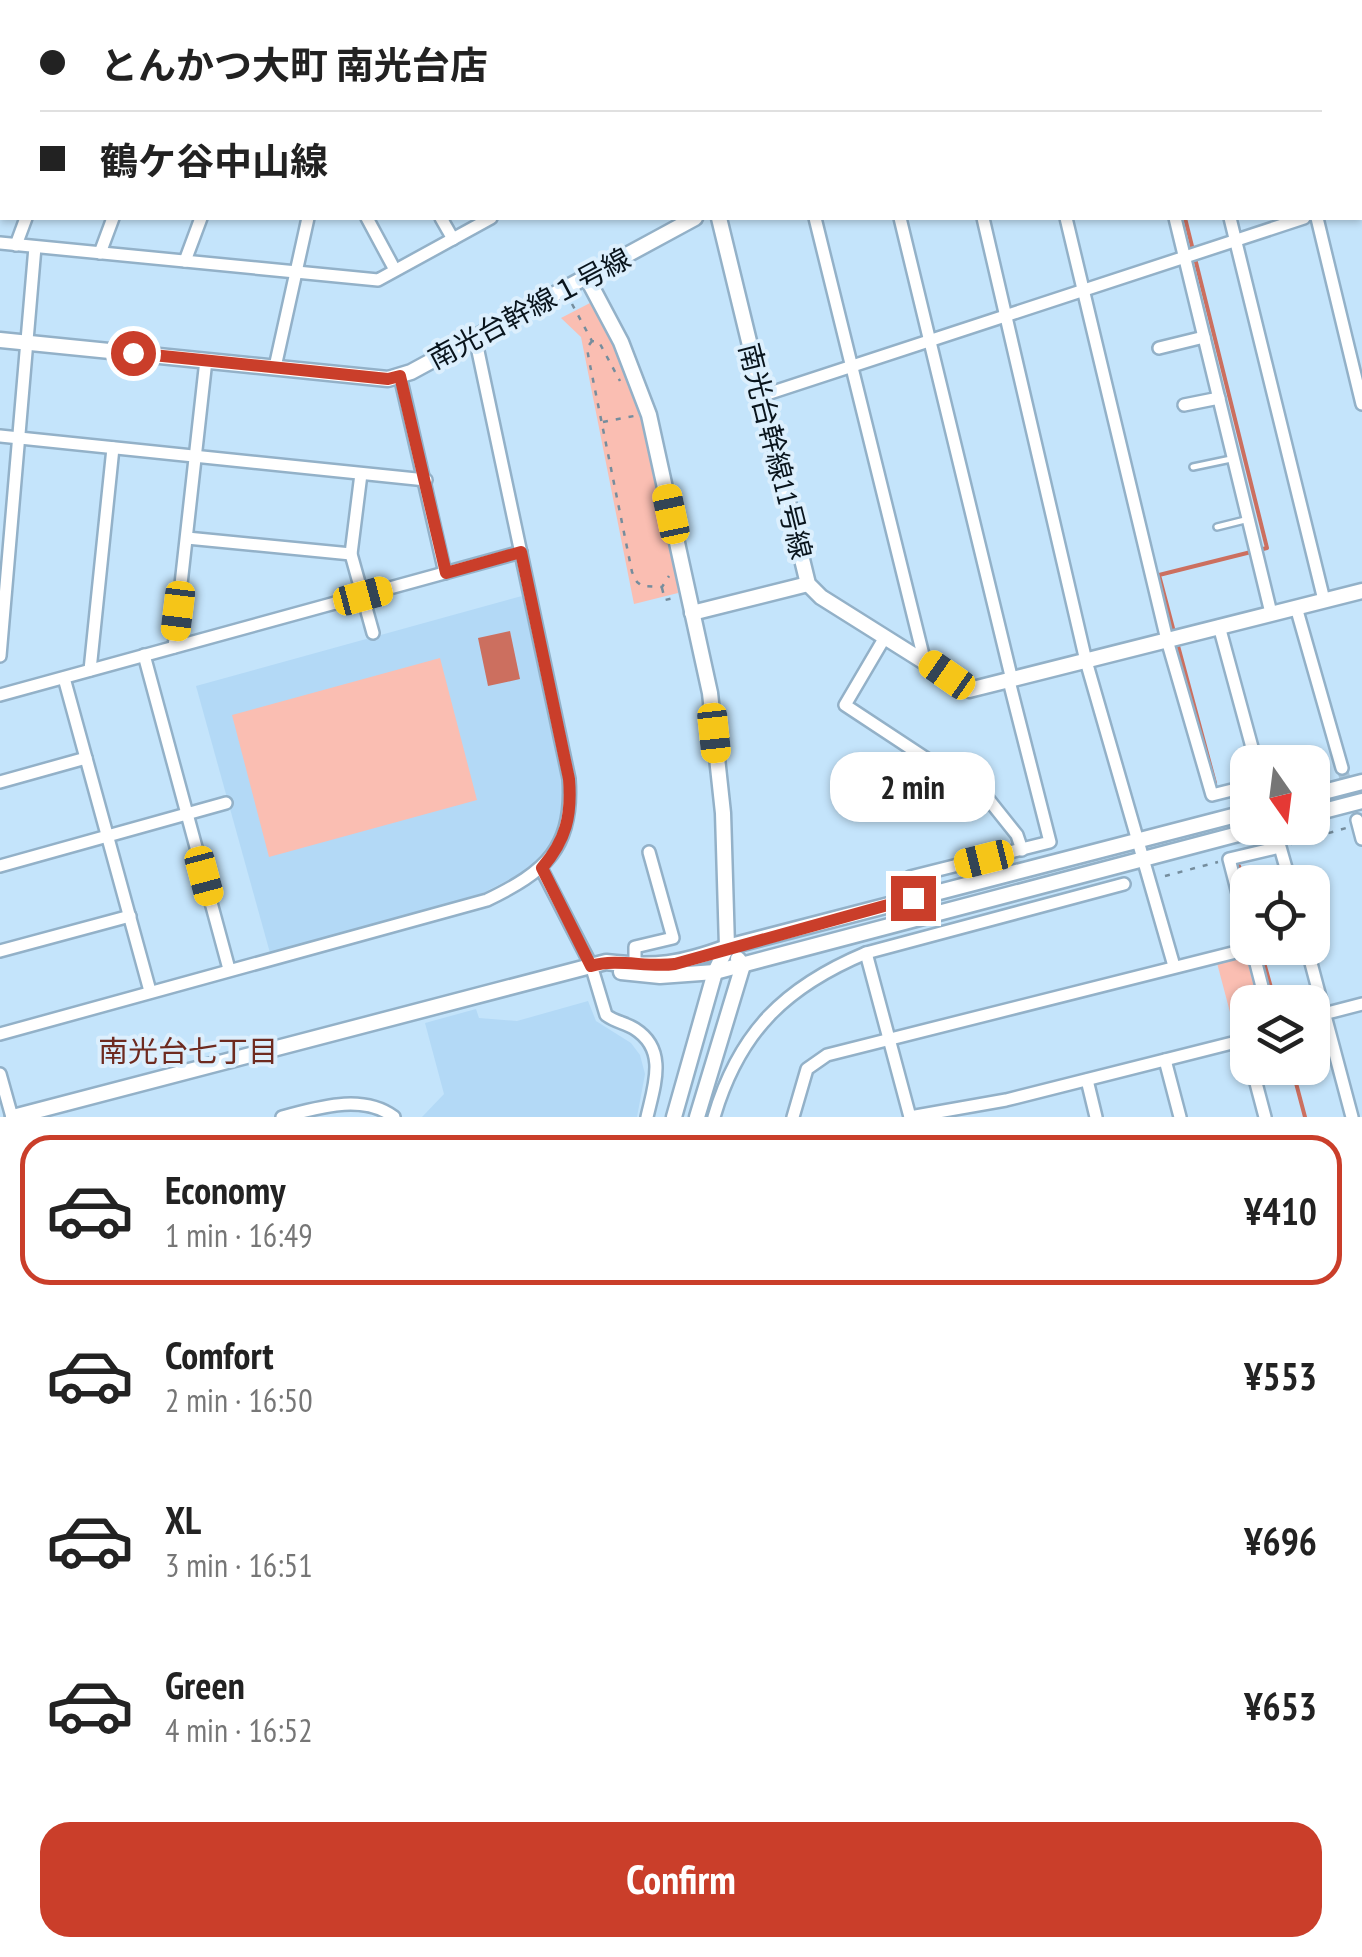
<!DOCTYPE html>
<meta charset="utf-8">
<style>
:root{--surface:#fff;--page:#f2f2f2;--text:#222;--muted:#767676;--line:#e0e0e0;--accent:#ca3e2a}
body{margin:0;font-family:"PT Sans Narrow","Noto Sans JP",sans-serif;background:var(--page);color:var(--text);height:100vh;display:flex;flex-direction:column;font-size:38px;white-space:nowrap}
*{box-sizing:border-box;margin:0}
p{font-size:32px;color:var(--muted)}
.icon{flex:none;width:55px;height:55px;fill:none;stroke:currentColor;stroke-width:2;stroke-linecap:round;stroke-linejoin:round}
.map{position:relative;height:1117px;overflow:hidden}
.panel{display:flex;flex-direction:column;background:var(--surface);flex:1}
.panel>*{flex:none}
.guide{position:absolute;left:0px;top:0px;width:1362px;height:220px;box-shadow:0 2px 8px #0004;display:grid;align-content:center;height:220px;padding:0 40px;background:var(--surface)}
.needle{width:65px;rotate:166deg}
.controls{position:absolute;left:1230px;top:745px;display:grid;gap:20px}
.controls a{display:grid;place-items:center;width:100px;height:100px;border-radius:20px;background:var(--surface);box-shadow:0 2px 8px #0004;font-size:50px}
.end{position:absolute;width:45px;height:45px;margin:-22px;border:12px solid #ca3e2a;background:#fff;box-shadow:0 0 0 5px #fff}
.from{border-radius:50%}
.bubble{position:absolute;height:70px;border-radius:30px;background:var(--surface);box-shadow:0 2px 8px #0004;font-size:32px;font-weight:600;line-height:70px;text-align:center}
.car{position:absolute;width:30px;height:60px;margin:-30px -15px;border-radius:12px;box-shadow:0 0 8px 2px #0007;background:linear-gradient(#f5c518 24%,#345 0 40%,#f5c518 0 76%,#345 0 86%,#f5c518 0)}
.guide b{display:flex;align-items:center;gap:35px;height:95px;font-size:38px}
.guide b+b{border-top:2px solid var(--line)}
.guide i{width:25px;height:25px;background:var(--text)}
ul{padding:18px 0 0;list-style:none}
li{display:flex;align-items:center;gap:30px;height:150px;margin:0 20px 15px;padding:0 20px;border:5px solid transparent;border-radius:30px}
li div{flex:1}
li b{display:block;font-size:38px}
li em{font-style:normal;font-weight:600}
li.on{border-color:var(--accent)}
li>.icon{width:90px;height:90px;stroke-width:1.5}
.primary-button{display:flex;gap:20px;margin-top:auto;padding:20px 40px}
.primary-button a{flex:1;height:115px;border-radius:30px;background:var(--accent);color:#fff;font-size:40px;font-weight:600;line-height:115px;text-align:center}
.map>svg:first-child{display:block}
</style>
<div class="map">
<svg width="1362" height="1117" viewBox="0 0 1362 1117">
<rect width="100%" height="100%" fill="#c4e4fb"/>
<g fill="#b3d9f6">
<polygon points="522,596 565,798 562,826 548,850 529,869 479,895 270,953 196,686"/>
<polygon points="588,1001 596,1021 631,1043 640,1055 645,1074 637,1117 422,1117 444,1094 425,1023 476,1009 479,1018 517,1021"/>
</g>
<g fill="#fabeb2">
<path d="M 590,303 C 644,386 658,480 676,575 L 678,593 L 634,604 L 581,337 L 561,318 Z"/>
<polygon points="440,658 477,800 269,857 232,715"/>
<polygon points="1246,956 1258,1002 1248,1002 1247,1027 1235,1031 1217,963"/>
</g>
<polygon fill="#cc6f5f" points="510,631 520,679 488,686 478,638"/>
<g fill="none" stroke-linecap="round" stroke-linejoin="round">
<g stroke="#cc6f5f" stroke-width="4">
<polyline points="1107,0 1109,2"/>
<polyline points="1174,632 1159,575 1267,548 1185,218"/>
<polyline points="1177,642 1215,783"/>
<polyline points="1239,866 1248,899"/>
<polyline points="1260,948 1275,1002"/>
<polyline points="1292,1068 1305,1117"/>
</g>
<polyline stroke="#a8c5da" stroke-width="11" stroke-dasharray="11 5.5" stroke-linecap="butt" points="1342,768 1357,820"/>
<g stroke="#93b1c8" stroke-width="10">
<g id="service">
<polyline points="1193,467 1231,459"/>
<polyline points="1217,527 1245,520"/>
</g>
</g>
<g stroke="#93b1c8" stroke-width="16">
<g id="minor">
<polyline points="105,0 114,2"/>
<polyline points="293,0 294,2"/>
<polyline points="778,0 779,2"/>
<polyline points="876,0 878,2"/>
<polyline points="965,0 967,2"/>
<polyline points="1059,0 1060,2"/>
<polyline points="1160,0 1161,2"/>
<polyline points="1255,0 1257,2"/>
<polyline points="1347,0 1348,2"/>
<polyline points="15,2 16,0"/>
<polyline points="326,2 331,0"/>
<polyline points="504,2 509,0"/>
<polyline points="677,2 682,0"/>
<polyline points="0,43 2,36"/>
<polyline points="1360,51 1362,59"/>
<polyline points="1360,199 1362,198"/>
<polyline points="367,218 395,270"/>
<polyline points="441,218 453,239"/>
<polyline points="815,218 924,659"/>
<polyline points="900,218 1012,680"/>
<polyline points="983,218 1086,661 1174,966"/>
<polyline points="1066,218 1167,640 1212,795 1248,786"/>
<polyline points="1175,218 1271,613"/>
<polyline points="1230,218 1324,600"/>
<polyline points="1317,218 1362,404"/>
<polyline points="0,243 378,280 491,218"/>
<polyline points="16,245 26,218"/>
<polyline points="100,253 113,218"/>
<polyline points="185,261 201,218"/>
<polyline points="1159,348 1204,337"/>
<polyline points="275,367 308,218"/>
<polyline points="400,376 445,573"/>
<polyline points="764,395 1304,218"/>
<polyline points="1184,405 1219,398"/>
<polyline points="0,436 426,480"/>
<polyline points="361,474 351,554 373,633"/>
<polyline points="187,538 351,554"/>
<polyline points="1296,607 1342,768"/>
<polyline points="1219,626 1256,762"/>
<polyline points="885,637 845,705 989,800 1017,835 1022,850"/>
<polyline points="174,647 206,360"/>
<polyline points="144,655 229,969"/>
<polyline points="0,656 35,247"/>
<polyline points="90,670 113,448"/>
<polyline points="64,678 150,991"/>
<polyline points="0,695 521,552"/>
<polyline points="0,782 86,758"/>
<polyline points="1357,820 1362,839"/>
<polyline points="0,866 226,803"/>
<path d="M 541,868 L 591,965 L 606,1015 C 615,1022 626,1023 635,1029 C 668,1050 654,1086 647,1117"/>
<polyline points="913,898 910,877 1050,842 1009,681"/>
<polyline points="1248,932 1229,859 1280,847 1290,882"/>
<polyline points="1307,948 1352,1117"/>
<polyline points="0,951 130,916"/>
<polyline points="866,953 910,1117"/>
<polyline points="635,971 635,947 673,938 649,852"/>
<polyline points="1312,1017 1362,1004"/>
<path d="M 0,1034 L 487,900 C 545,872 574,848 569,779 L 475,337"/>
<polyline points="1165,1060 1180,1117"/>
<polyline points="1252,1068 1265,1117"/>
<polyline points="0,1074 12,1117"/>
<polyline points="1087,1080 1096,1117"/>
<path d="M 282,1117 C 317,1108 362,1093 394,1117"/>
<path d="M 714,1117 C 739,1032 785,987 866,953 L 1124,884"/>
<polyline points="793,1117 807,1069 827,1055 1252,948 1266,1002"/>
<polyline points="910,1117 1006,1100 1248,1039"/>
</g>
</g>
<g stroke="#93b1c8" stroke-width="19">
<g id="tertiary">
<polyline points="605,0 606,2"/>
<polyline points="1090,2 1095,0"/>
<polyline points="719,218 808,584 821,597 969,690 1362,591"/>
<polyline points="587,278 621,342 649,415 710,693 723,813 727,947 715,972 674,1117"/>
<polyline points="0,340 388,379 411,372 695,218"/>
<polyline points="692,613 808,584"/>
<polyline points="1312,795 1362,782"/>
<polyline points="1312,814 1362,801"/>
<polyline points="621,972 660,976 715,972 1261,828"/>
<path d="M 13,1117 L 606,962 C 655,968 681,964 727,947 L 1248,812"/>
<polyline points="697,1117 743,965 738,959"/>
</g>
</g>
<g stroke="#758d9d" stroke-width="2.5" stroke-dasharray="5 8" stroke-linecap="butt">
<polyline points="572,304 592,341 599,342 620,381"/>
<polyline points="592,341 587,348 589,360 632,572 637,582 642,586 662,587 669,576"/>
<polyline points="603,422 634,416"/>
<polyline points="662,588 665,600 674,598"/>
<polyline points="1312,768 1327,765"/>
<polyline points="1291,844 1346,828"/>
<polyline points="1165,876 1218,862"/>
</g>
<use href="#service" stroke="#fff" stroke-width="5"/>
<use href="#minor" stroke="#fff" stroke-width="11"/>
<use href="#tertiary" stroke="#fff" stroke-width="14"/>
</g>
<g fill="none" stroke-linecap="round" stroke-linejoin="round">
<path stroke="#ca3e2a" stroke-width="12" d="M 133,353 L 388,379 L 400,376 L 446,573 L 521,552 L 569,779 C 572,816 566,840 542,868 L 591,966 C 618,958 647,968 675,964 L 913,898"/>
</g>
<g text-anchor="middle" dominant-baseline="central" stroke-width="8" stroke-linejoin="round" paint-order="stroke">
<g font-size="28" fill="#09141c" stroke="#dceffd">
<text transform="translate(529 308) rotate(-28)">南光台幹線１号線</text>
<text transform="translate(776 451) rotate(76)">南光台幹線11号線</text>
</g>
<g font-size="30" fill="#6e2a1f" stroke="#dceffd">
<text x="188" y="1050">南光台七丁目</text>
</g>
</g>
</svg>
<div class="controls">
<a><svg class="needle" viewBox="-14 -14 28 28"><path d="M0-13l5 13h-10z" fill="#e53935"/><path d="M0 13l5-13h-10z" fill="#767676"/></svg></a>
<a><svg class="icon" aria-label="locate" viewBox="0 0 24 24"><circle cx="12" cy="12" r="6"/><path d="M12 2v4M12 18v4M2 12h4M18 12h4"/></svg></a>
<a><svg class="icon" aria-label="layers" viewBox="0 0 24 24"><path d="M12 4l9 5-9 5-9-5zM3 14l9 5 9-5"/></svg></a>
</div>
<i class="end from" style="left:133px;top:353px"></i>
<i class="end" style="left:913px;top:898px"></i>
<div class="bubble" style="left:830px;top:752px;width:165px">2 min</div>
<i class="car" style="left:671px;top:514px;rotate:348deg"></i>
<i class="car" style="left:363px;top:596px;rotate:75deg"></i>
<i class="car" style="left:178px;top:611px;rotate:187deg"></i>
<i class="car" style="left:947px;top:675px;rotate:305deg"></i>
<i class="car" style="left:714px;top:733px;rotate:174deg"></i>
<i class="car" style="left:984px;top:859px;rotate:256deg"></i>
<i class="car" style="left:204px;top:876px;rotate:165deg"></i>
<div class="guide">
<b><i class="from"></i>とんかつ大町 南光台店</b>
<b><i></i>鶴ケ谷中山線</b>
</div>
</div>
<section class="panel">
<ul>
<li class="on"><svg class="icon" aria-label="car" viewBox="0 0 24 24"><path d="M5 17H2v-5l4-1 3-4h7l3 4 3 1v5h-3M9 17h6M6 11h13"/><circle cx="7" cy="17" r="2"/><circle cx="17" cy="17" r="2"/></svg><div><b>Economy</b><p>1 min · 16:49</p></div><em>¥410</em></li>
<li><svg class="icon" aria-label="car" viewBox="0 0 24 24"><path d="M5 17H2v-5l4-1 3-4h7l3 4 3 1v5h-3M9 17h6M6 11h13"/><circle cx="7" cy="17" r="2"/><circle cx="17" cy="17" r="2"/></svg><div><b>Comfort</b><p>2 min · 16:50</p></div><em>¥553</em></li>
<li><svg class="icon" aria-label="car" viewBox="0 0 24 24"><path d="M5 17H2v-5l4-1 3-4h7l3 4 3 1v5h-3M9 17h6M6 11h13"/><circle cx="7" cy="17" r="2"/><circle cx="17" cy="17" r="2"/></svg><div><b>XL</b><p>3 min · 16:51</p></div><em>¥696</em></li>
<li><svg class="icon" aria-label="car" viewBox="0 0 24 24"><path d="M5 17H2v-5l4-1 3-4h7l3 4 3 1v5h-3M9 17h6M6 11h13"/><circle cx="7" cy="17" r="2"/><circle cx="17" cy="17" r="2"/></svg><div><b>Green</b><p>4 min · 16:52</p></div><em>¥653</em></li>
</ul>
<div class="primary-button"><a>Confirm</a></div>
</section>
